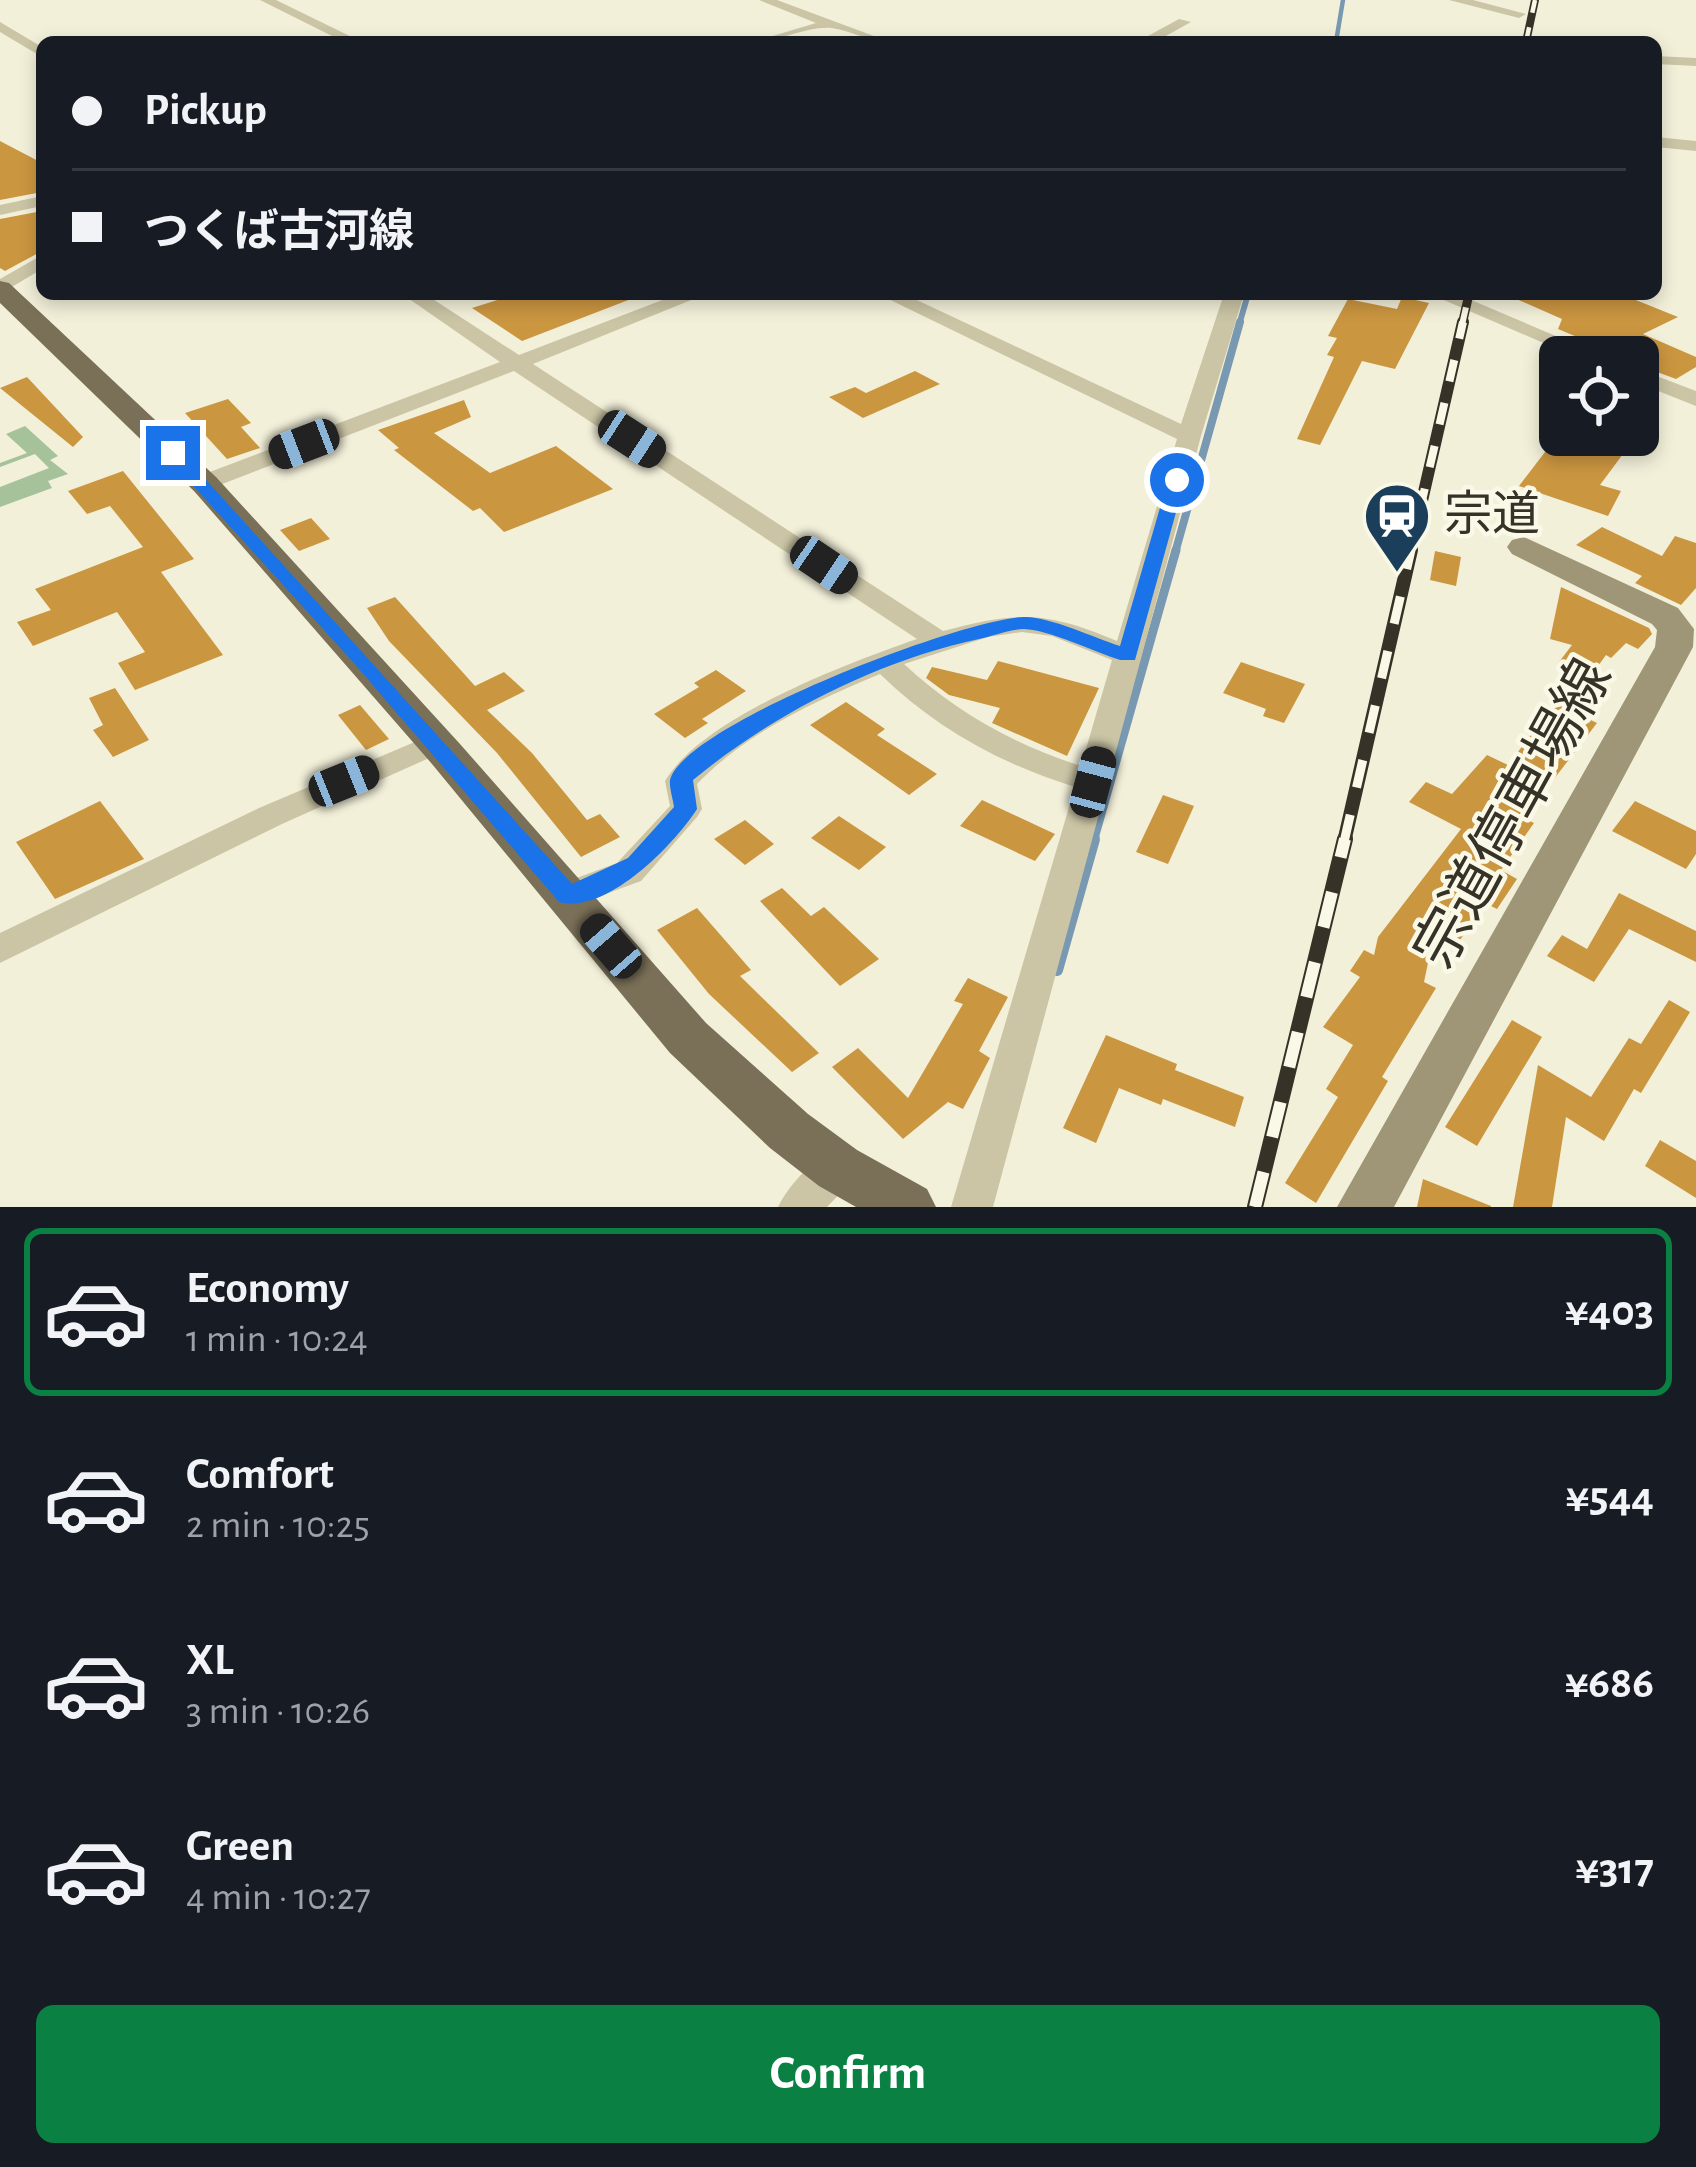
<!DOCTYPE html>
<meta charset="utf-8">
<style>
:root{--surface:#171b24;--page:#20242c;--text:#f1f3f6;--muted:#9ea1a6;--line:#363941;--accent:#0b8043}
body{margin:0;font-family:"Alegreya Sans","Noto Sans JP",sans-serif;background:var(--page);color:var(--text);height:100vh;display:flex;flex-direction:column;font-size:45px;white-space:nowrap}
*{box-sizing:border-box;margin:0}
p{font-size:39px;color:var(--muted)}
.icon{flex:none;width:66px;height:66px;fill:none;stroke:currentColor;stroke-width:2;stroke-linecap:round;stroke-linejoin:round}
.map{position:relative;height:1207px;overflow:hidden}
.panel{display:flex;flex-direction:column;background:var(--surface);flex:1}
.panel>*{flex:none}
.banner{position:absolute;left:36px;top:36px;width:1626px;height:264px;border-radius:18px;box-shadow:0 6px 18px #0003;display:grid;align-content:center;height:264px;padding:0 36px;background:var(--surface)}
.tools{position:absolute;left:1539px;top:336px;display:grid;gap:24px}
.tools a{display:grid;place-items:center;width:120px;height:120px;border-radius:18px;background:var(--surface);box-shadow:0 6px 18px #0003;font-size:60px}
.end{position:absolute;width:54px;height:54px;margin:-27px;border:15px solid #1a73e8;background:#fff;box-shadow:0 0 0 6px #fff}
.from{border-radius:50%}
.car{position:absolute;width:36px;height:72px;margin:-36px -18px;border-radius:15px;box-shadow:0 0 9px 3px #0007;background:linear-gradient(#222 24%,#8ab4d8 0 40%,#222 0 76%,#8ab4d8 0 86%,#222 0)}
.banner b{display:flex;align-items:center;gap:42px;height:114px;font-size:45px}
.banner b+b{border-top:3px solid var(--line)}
.banner i{width:30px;height:30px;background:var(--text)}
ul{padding:21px 0 0;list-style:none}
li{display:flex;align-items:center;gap:36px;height:168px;margin:0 24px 18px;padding:0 12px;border:6px solid transparent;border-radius:18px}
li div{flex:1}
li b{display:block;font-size:45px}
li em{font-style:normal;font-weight:700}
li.current{border-color:var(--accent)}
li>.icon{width:108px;height:108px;stroke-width:1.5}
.cta{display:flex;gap:24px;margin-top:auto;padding:24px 36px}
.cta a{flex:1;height:138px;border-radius:18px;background:var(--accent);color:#fff;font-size:48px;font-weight:700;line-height:138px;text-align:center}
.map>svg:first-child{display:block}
</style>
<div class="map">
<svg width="1696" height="1207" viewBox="0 0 1696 1207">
<rect width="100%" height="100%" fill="#f3f0da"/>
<polygon fill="#a5c29a" points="25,426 58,456 50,460 68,474 48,481 52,488 0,507 0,487 49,468 35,454 0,467 0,463 27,453 6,434"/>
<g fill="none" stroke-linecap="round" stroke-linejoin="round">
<polyline stroke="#7899b1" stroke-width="4.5" points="1336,42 1343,0"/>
<polyline stroke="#7899b1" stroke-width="6" points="1239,325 1248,294"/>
<polyline stroke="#7899b1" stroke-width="8" points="1175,553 1240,322"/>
<polyline stroke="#7899b1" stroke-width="9" points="1093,842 1176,550"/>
<polyline stroke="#7899b1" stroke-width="12" points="1057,970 1094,839"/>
</g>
<g fill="#cb9640">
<polygon points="0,141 42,163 42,192 0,200"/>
<polygon points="42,211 42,251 5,271 0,268 0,219"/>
<polygon points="516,294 631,294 631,299 522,341 472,308"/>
<polygon points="1505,294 1621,294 1678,317 1643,334 1696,357 1696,367 1676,379 1638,365 1638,357 1609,357 1590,346 1594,344 1558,329 1562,319"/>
<polygon points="1402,297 1429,303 1395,369 1362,361 1320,445 1297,439 1334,357 1327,355 1337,338 1328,336 1348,299 1397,309"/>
<polygon points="915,371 940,384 863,418 829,397 855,387 866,393"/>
<polygon points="27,377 83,437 73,447 0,388"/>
<polygon points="228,399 251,423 241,427 260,448 227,459 185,413"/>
<polygon points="464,400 471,417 434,433 490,473 556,446 613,489 504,532 480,508 473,511 394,450 399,448 378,430"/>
<polygon points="1558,435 1637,435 1600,485 1621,491 1608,516 1519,486"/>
<polygon points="123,471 194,559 161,572 223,655 135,690 118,663 145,652 117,612 33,646 17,622 51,610 35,589 143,547 110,506 87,514 68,491"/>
<polygon points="311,518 330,539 299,551 280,530"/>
<polygon points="1602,527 1662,556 1675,536 1696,543 1696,588 1681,605 1635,583 1642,576 1576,545"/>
<polygon points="1435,551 1461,557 1456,586 1430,580"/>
<polygon points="1561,587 1649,628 1652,634 1638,649 1626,643 1611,658 1606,655 1588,680 1556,666 1572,645 1550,639"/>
<polygon points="395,597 475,686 504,672 525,691 487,710 532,753 587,820 600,814 620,837 581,857 497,753 389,641 367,608"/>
<polygon points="998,661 1099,688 1067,756 992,723 1000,708 949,695 926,678 932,667 987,680"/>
<polygon points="1241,662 1305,684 1284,723 1263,716 1266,709 1223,693"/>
<polygon points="716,670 746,691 702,719 708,723 685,738 654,714 699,687 694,683"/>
<polygon points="115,688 149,740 113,757 93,730 103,725 89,698"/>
<polygon points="846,702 885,729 877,735 937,774 909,795 810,725"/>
<polygon points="1555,703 1597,723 1524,818 1534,823 1501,870 1517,879 1497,909 1485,903 1456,946 1434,934 1424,982 1436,988 1382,1077 1388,1081 1316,1203 1285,1183 1338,1097 1326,1089 1353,1045 1323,1027 1360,977 1350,971 1364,950 1374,955 1378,937 1461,829 1409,802 1426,782 1452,794 1487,755 1508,765"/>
<polygon points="360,705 389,739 366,750 338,715"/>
<polygon points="1163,795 1194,806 1168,864 1136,852"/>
<polygon points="982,800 1055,834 1035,861 960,826"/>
<polygon points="100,801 144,859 55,899 16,842"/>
<polygon points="1635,801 1696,831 1696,854 1686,869 1612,831"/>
<polygon points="839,816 886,847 859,870 811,838"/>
<polygon points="745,820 774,844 745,865 714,839"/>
<polygon points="782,888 811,916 824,907 879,959 840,986 760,901"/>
<polygon points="1619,893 1696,931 1696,962 1629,929 1594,982 1547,956 1562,935 1587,949"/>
<polygon points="697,908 751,970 740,976 819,1053 792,1072 709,994 657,930"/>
<polygon points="968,978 1008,997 979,1051 990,1058 963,1109 948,1102 903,1139 832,1067 858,1048 908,1098 963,1004 954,1001"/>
<polygon points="1669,1000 1690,1012 1641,1093 1634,1089 1604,1141 1566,1117 1552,1207 1513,1207 1538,1065 1591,1097 1629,1038 1641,1044"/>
<polygon points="1512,1020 1542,1037 1477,1146 1445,1127"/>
<polygon points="1106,1035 1177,1064 1175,1070 1244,1097 1235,1127 1163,1099 1161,1105 1119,1088 1096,1143 1063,1128"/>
<polygon points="1660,1140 1696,1161 1696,1198 1645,1166"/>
<polygon points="1423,1179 1491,1206 1491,1207 1417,1207"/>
</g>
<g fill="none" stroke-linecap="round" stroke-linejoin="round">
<g fill="#cbc5a6" fill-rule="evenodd">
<polygon points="260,0 276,0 362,42 344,42"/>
<path d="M 759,0 L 777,0 L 890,42 C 868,42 853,31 832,28 C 808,25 779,42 753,42 L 816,23 Z"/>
<polygon points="1449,0 1473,0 1526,14 1519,18"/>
<polygon points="1179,19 1191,22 1155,42 1137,42"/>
<polygon points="0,22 42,47 42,57 0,32"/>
<polygon points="1656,56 1696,58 1696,66 1656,64"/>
<polygon points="1656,137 1696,141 1696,151 1656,147"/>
<polygon points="42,196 42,206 0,215 0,205"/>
<polygon points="42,255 42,269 0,294 0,279"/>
<path d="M 402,294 L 425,294 L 519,355 L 678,294 L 706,294 L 533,364 L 943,631 C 1018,611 1045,611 1117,641 L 1177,439 L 878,294 L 904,294 L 1181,424 L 1224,294 L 1244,294 L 1201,436 L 993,1207 L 951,1207 L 1075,787 C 1001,764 935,728 880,674 C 815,701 747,732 697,784 L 702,809 L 697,817 L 641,881 L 567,908 L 555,904 L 550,895 L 555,886 L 617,863 L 670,806 L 665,781 C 703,717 848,663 917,639 L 514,371 L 212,488 L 194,488 L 191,483 L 194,478 L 500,362 ZM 1022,632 L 1052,636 L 1112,660 L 1081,766 C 1015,745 954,711 904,664 L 988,637 Z"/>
<polygon points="1430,294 1457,294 1605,357 1576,357"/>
<polygon points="1638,369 1696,391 1696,406 1638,383"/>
<polygon points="436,733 447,736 451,743 447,750 282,824 0,963 0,933 259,808"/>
<path d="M 838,1149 L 852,1155 L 858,1168 L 852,1181 L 827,1207 L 778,1207 C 789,1184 814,1158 838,1149 Z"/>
</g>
<polygon fill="#9f9577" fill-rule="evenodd" points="1524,537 1678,608 1694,629 1693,647 1394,1207 1337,1207 1655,647 1657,630 1652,624 1512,554 1507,547 1512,540"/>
<polygon fill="#7a7057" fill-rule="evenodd" points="0,281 9,283 216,477 460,744 706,1023 808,1114 857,1150 927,1189 936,1207 856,1207 819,1186 770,1148 670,1053 432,764 194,491 0,303"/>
<g stroke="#373227" stroke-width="8">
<polyline id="rail-far4" points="1526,42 1535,0"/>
</g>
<g stroke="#373227" stroke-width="9">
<polyline id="rail-far3" points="1462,325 1469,294"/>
</g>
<g stroke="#373227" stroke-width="12">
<polyline id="rail-far2" points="1410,553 1463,322"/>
</g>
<g stroke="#373227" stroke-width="14">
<polyline id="rail-far1" points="1344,842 1411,550"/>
</g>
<g stroke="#373227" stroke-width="16">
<polyline id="rail" points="1255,1207 1345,839"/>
</g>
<use href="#rail-far4" stroke="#faf9e7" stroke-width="4.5" stroke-dasharray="15" stroke-linecap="butt"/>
<use href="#rail-far3" stroke="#faf9e7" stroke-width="6" stroke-dasharray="18" stroke-linecap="butt"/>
<use href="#rail-far2" stroke="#faf9e7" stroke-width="8" stroke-dasharray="22" stroke-linecap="butt"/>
<use href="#rail-far1" stroke="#faf9e7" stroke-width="9" stroke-dasharray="28" stroke-linecap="butt"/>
<use href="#rail" stroke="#faf9e7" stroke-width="12" stroke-dasharray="36" stroke-linecap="butt"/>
</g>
<path fill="#1a73e8" d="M 167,450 L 179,450 L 572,884 L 628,858 L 674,807 C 673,799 669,787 670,780 C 684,724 965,618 1024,617 C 1048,616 1095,638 1120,646 L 1168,480 L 1177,475 L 1185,480 L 1135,660 L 1120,660 C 1095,652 1050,630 1024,629 C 1010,629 993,636 979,639 C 877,661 773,714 693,780 L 697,809 C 674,845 606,915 559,902 L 353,662 L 167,457 Z"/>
<defs>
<g id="station-pin" transform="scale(3.45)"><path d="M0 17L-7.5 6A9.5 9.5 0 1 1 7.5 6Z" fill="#1b3e5a" stroke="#faf9e7"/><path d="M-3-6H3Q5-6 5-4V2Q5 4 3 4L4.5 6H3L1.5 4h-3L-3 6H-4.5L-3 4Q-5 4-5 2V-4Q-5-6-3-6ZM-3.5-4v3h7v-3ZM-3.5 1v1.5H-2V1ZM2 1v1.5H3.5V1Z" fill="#fff"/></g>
</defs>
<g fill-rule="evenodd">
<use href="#station-pin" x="1397" y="516"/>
</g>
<g text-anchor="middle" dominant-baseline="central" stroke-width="9" stroke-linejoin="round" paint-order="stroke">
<g font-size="48" fill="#373227" stroke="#faf9e7" text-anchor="start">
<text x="1444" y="516">宗道</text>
</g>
<g font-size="57" fill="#373227" stroke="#faf9e7">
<text transform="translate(1514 814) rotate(-61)">宗道停車場線</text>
</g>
</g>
</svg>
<div class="tools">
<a><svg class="icon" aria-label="locate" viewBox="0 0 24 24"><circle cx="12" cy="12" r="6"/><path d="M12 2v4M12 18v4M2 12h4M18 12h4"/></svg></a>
</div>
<i class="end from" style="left:1177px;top:480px"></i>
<i class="end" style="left:173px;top:453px"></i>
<i class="car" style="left:632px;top:439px;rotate:123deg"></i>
<i class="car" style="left:304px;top:444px;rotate:249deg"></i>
<i class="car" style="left:824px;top:565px;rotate:124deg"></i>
<i class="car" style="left:344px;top:781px;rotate:68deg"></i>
<i class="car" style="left:1093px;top:782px;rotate:15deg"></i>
<i class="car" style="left:611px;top:946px;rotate:319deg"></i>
<div class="banner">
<b><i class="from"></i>Pickup</b>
<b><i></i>つくば古河線</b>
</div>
</div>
<section class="panel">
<ul>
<li class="current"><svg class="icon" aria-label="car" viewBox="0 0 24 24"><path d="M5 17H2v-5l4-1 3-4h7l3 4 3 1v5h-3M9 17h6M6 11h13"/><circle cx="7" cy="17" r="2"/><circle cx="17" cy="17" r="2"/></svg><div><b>Economy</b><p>1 min · 10:24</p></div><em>¥403</em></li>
<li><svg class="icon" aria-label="car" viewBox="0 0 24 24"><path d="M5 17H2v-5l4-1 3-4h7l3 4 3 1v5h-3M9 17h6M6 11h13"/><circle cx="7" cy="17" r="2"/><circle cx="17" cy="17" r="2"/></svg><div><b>Comfort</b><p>2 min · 10:25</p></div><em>¥544</em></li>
<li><svg class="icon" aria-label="car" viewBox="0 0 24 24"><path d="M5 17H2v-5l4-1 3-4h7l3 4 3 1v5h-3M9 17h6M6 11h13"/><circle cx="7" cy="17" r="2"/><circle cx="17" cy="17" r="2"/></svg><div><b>XL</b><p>3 min · 10:26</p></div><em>¥686</em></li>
<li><svg class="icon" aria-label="car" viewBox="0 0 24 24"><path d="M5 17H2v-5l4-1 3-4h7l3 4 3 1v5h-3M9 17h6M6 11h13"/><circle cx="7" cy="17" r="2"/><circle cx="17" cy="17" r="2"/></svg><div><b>Green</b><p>4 min · 10:27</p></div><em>¥317</em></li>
</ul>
<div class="cta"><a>Confirm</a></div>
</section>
